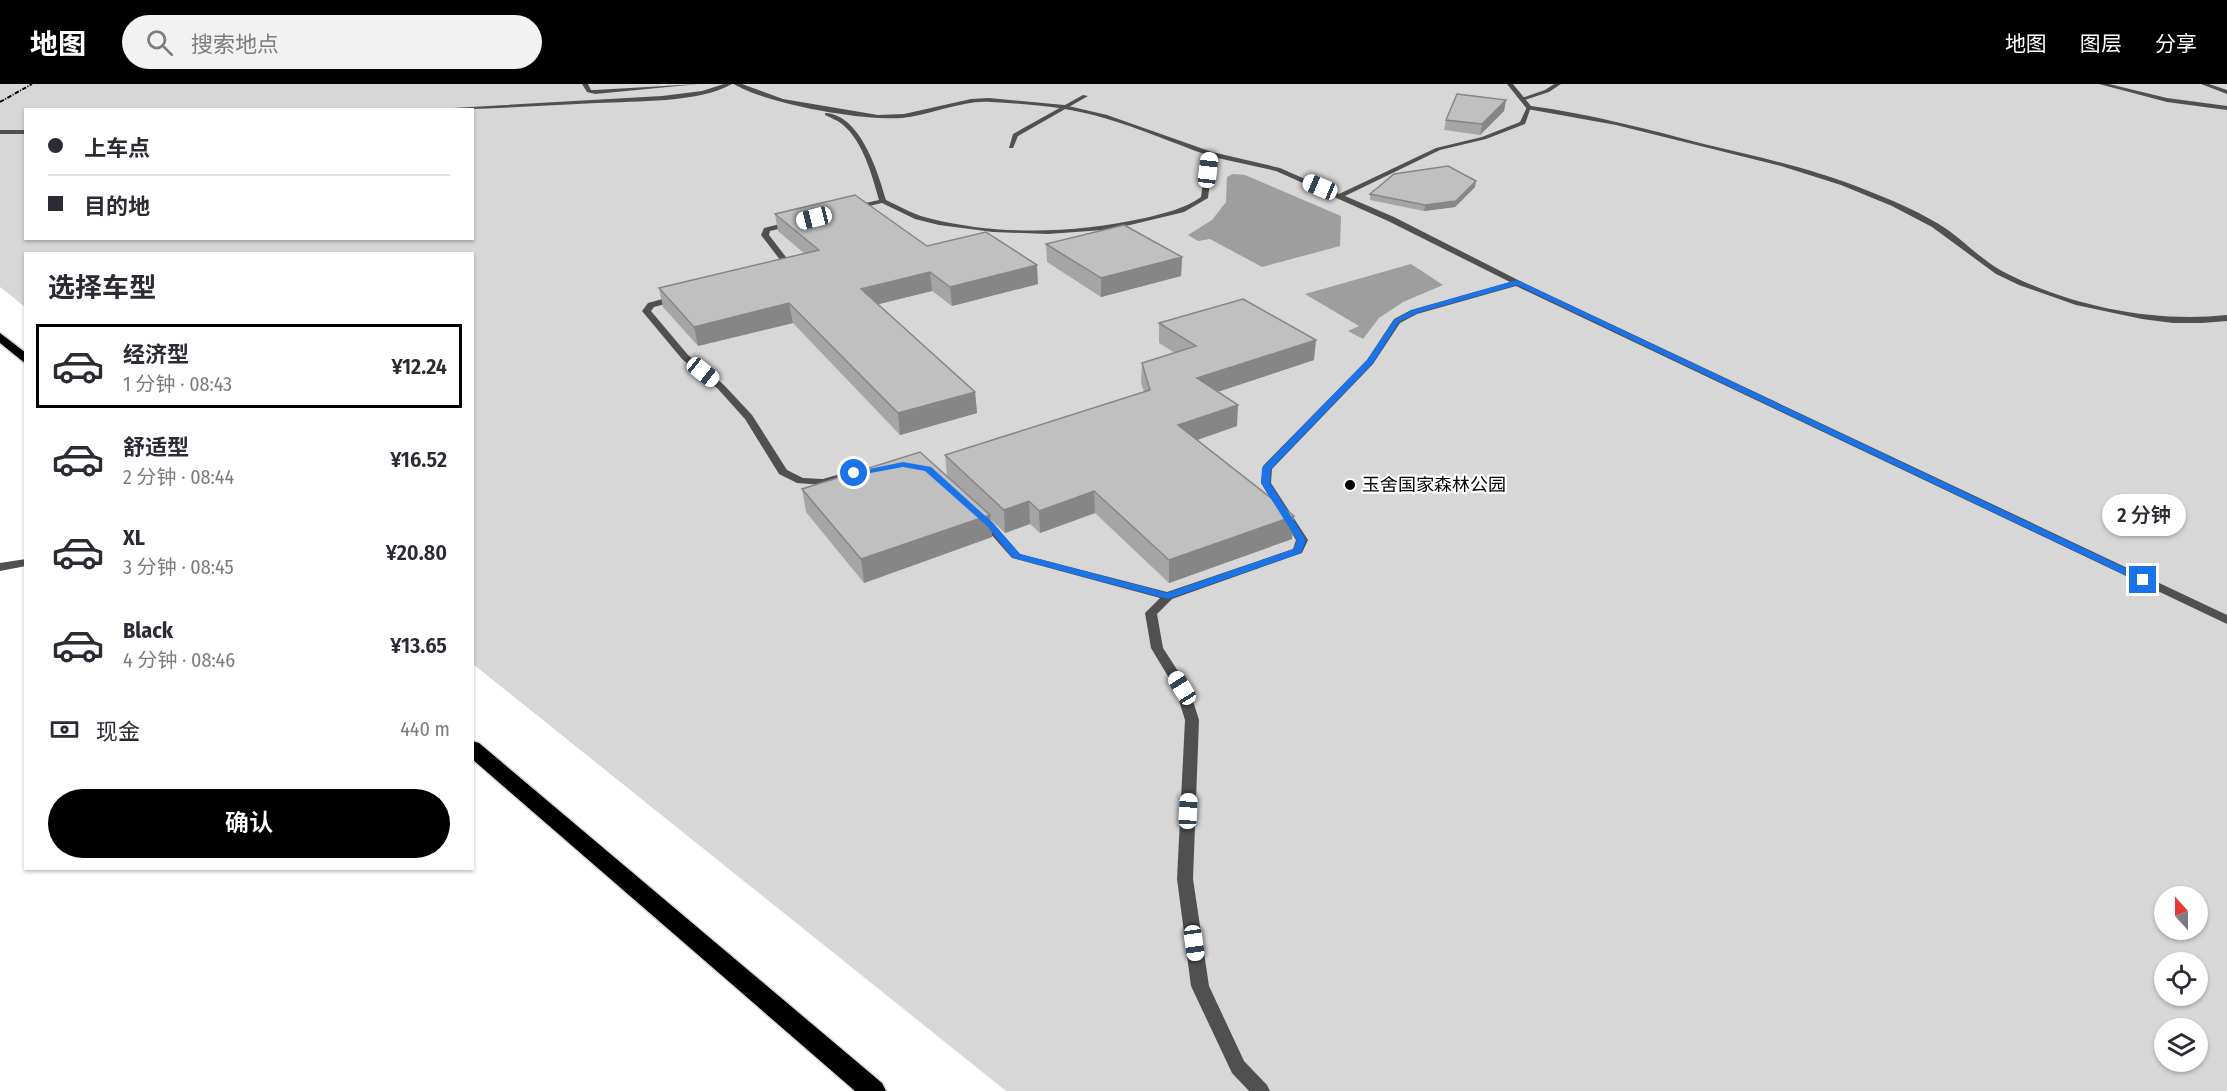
<!DOCTYPE html>
<html lang="zh">
<meta charset="utf-8">
<style>
:root{--surface:#fff;--page:#f2f2f3;--text:#2b2b33;--muted:#7c7c81;--line:#e1e1e2;--accent:#000}
body{margin:0;font-family:"Fira Sans Condensed","Noto Sans SC",sans-serif;background:var(--page);color:var(--text);height:100vh;display:flex;flex-direction:column;font-size:22px;white-space:nowrap}
*{box-sizing:border-box;margin:0}
p{font-size:20px;color:var(--muted)}
.icon{flex:none;width:33px;height:33px;fill:none;stroke:currentColor;stroke-width:2;stroke-linecap:round;stroke-linejoin:round}
.map{position:relative;flex:1;overflow:hidden}
.side{position:absolute;left:24px;top:168px;width:450px;height:618px;display:flex;flex-direction:column;background:var(--surface);border-radius:0px;box-shadow:0 2px 4px #0004}
.side>*{flex:none}
.top-card{position:absolute;left:24px;top:24px;width:450px;height:132px;border-radius:0px;box-shadow:0 2px 4px #0004;display:grid;align-content:center;height:132px;padding:0 24px;background:var(--surface)}
.needle{width:39px;rotate:339deg}
.tools{position:absolute;left:2154px;top:802px;display:grid;gap:12px}
.tools a{display:grid;place-items:center;width:54px;height:54px;border-radius:50%;background:var(--surface);box-shadow:0 2px 4px #0004;font-size:30px}
.end{position:absolute;width:27px;height:27px;margin:-14px;border:8px solid #1a73e8;background:#fff;box-shadow:0 0 0 3px #fff}
.from{border-radius:50%}
.bubble{position:absolute;height:42px;border-radius:21px;background:var(--surface);box-shadow:0 2px 4px #0004;font-size:20px;font-weight:600;line-height:42px;text-align:center}
.car{position:absolute;width:18px;height:36px;margin:-18px -9px;border-radius:8px;box-shadow:0 0 4px 2px #0007;background:linear-gradient(#fff 24%,#345 0 40%,#fff 0 76%,#345 0 86%,#fff 0)}
.top-card b{display:flex;align-items:center;gap:21px;height:57px;font-size:22px}
.top-card b+b{border-top:2px solid var(--line)}
.top-card i{width:15px;height:15px;background:var(--text)}
ul{padding:0;list-style:none}
li{display:flex;align-items:center;gap:18px;height:84px;margin:0 12px 9px;padding:0 12px;border:3px solid transparent;border-radius:0px}
li div{flex:1}
li b{display:block;font-size:22px}
li em{font-style:normal;font-weight:600}
li.current{border-color:var(--accent)}
li>.icon{width:54px;height:54px;stroke-width:1.5}
h2{padding:0 24px;font-size:27px;line-height:72px}
.pay{display:flex;align-items:center;gap:15px;height:66px;padding:0 24px;font-size:22px}
.pay p{margin-inline-start:auto}
.cta{display:flex;gap:12px;margin-top:auto;padding:12px 24px}
.cta a{flex:1;height:69px;border-radius:36px;background:var(--accent);color:#fff;font-size:24px;font-weight:600;line-height:69px;text-align:center}
header{display:flex;align-items:center;gap:36px;box-sizing:border-box;height:84px;padding:0 30px;background:var(--accent);color:#fff}
header strong{font-size:28px}
nav{display:flex;gap:33px;margin-inline-start:auto;font-size:21px}
.search{width:420px;height:54px;background:var(--page);display:flex;align-items:center;gap:15px;box-sizing:border-box;padding:0 21px;border-radius:33px;color:var(--muted);font-size:22px}
.map>svg:first-child{display:block}
</style>
<header>
<strong>地图</strong>
<div class="search"><svg class="icon" aria-label="search" viewBox="0 0 24 24"><circle cx="10" cy="10" r="6"/><path d="M15 15l6 6"/></svg>搜索地点</div>
<nav><a>地图</a><a>图层</a><a>分享</a></nav>
</header>
<div class="map">
<svg width="2227" height="1007" viewBox="0 0 2227 1007">
<rect width="100%" height="100%" fill="#fff"/>
<path fill="#d7d7d7" fill-rule="evenodd" d="M 0,0 L 2227,0 L 2227,1007 L 1006,1007 L 473,580 L 472,170 L 26,170 L 25,223 L 0,203 ZM 26,26 L 472,26 L 472,154 L 26,154 ZM 2164,813 L 2198,813 L 2198,846 L 2164,846 ZM 2164,879 L 2198,879 L 2198,912 L 2164,912 ZM 2164,945 L 2198,945 L 2198,978 L 2164,978 Z"/>
<g fill="#9e9e9e">
<polygon points="1233,90 1245,91 1341,132 1340,162 1262,183 1210,155 1198,157 1188,151 1212,136 1226,118 1227,93"/>
<polygon points="1411,180 1443,201 1403,218 1379,234 1363,255 1348,247 1359,242 1305,210"/>
</g>
<g fill="none" stroke-linecap="round" stroke-linejoin="round">
<g stroke="#dbdbdb" stroke-width="3">
<g id="trunk">
<polygon points="0,249 26,269 26,280 0,259"/>
<polygon points="472,657 479,659 882,999 886,1007 855,1007 472,675"/>
</g>
</g>
<g fill="#505050" fill-rule="evenodd">
<polygon points="582,0 588,0 591,6 595,6 699,0 595,10 587,8"/>
<path d="M 724,0 L 732,0 C 699,19 635,17 597,19 C 537,22 478,26 418,26 L 662,12 L 702,7 Z"/>
<path d="M 734,0 L 742,0 L 783,15 L 878,31 L 904,30 L 971,15 L 989,14 L 1064,21 L 1107,31 L 1212,68 L 1280,84 L 1339,110 L 1436,64 L 1482,53 L 1520,38 L 1527,23 L 1531,23 L 1525,40 L 1486,55 L 1440,66 L 1345,112 L 1394,133 L 1520,197 L 2227,531 L 2227,540 L 1516,202 L 1417,230 L 1400,239 L 1373,280 L 1272,385 L 1271,399 L 1308,456 L 1302,469 L 1172,515 L 1157,530 L 1163,564 L 1189,604 L 1199,636 L 1193,795 L 1209,902 L 1244,977 L 1267,1001 L 1270,1007 L 1249,1007 L 1232,989 L 1191,902 L 1177,795 L 1185,636 L 1175,604 L 1151,564 L 1145,529 L 1160,514 L 1012,474 L 975,432 L 977,430 L 985,430 L 1020,470 L 1167,508 L 1293,465 L 1296,456 L 1261,399 L 1263,382 L 1367,276 L 1394,235 L 1411,226 L 1510,198 L 1388,137 L 1276,87 L 1213,73 L 1208,114 L 1184,128 L 1130,141 L 1103,146 L 1048,150 L 993,148 L 939,141 L 915,135 L 882,119 L 852,126 L 852,122 L 879,116 C 872,91 863,57 842,40 C 837,36 831,34 825,31 L 825,29 C 860,30 878,88 886,116 C 901,123 916,132 932,135 C 1001,152 1077,149 1145,134 C 1165,129 1184,125 1201,113 L 1207,71 C 1173,59 1139,44 1104,34 C 1068,23 1029,20 991,18 C 961,16 932,31 902,34 C 864,37 766,20 734,0 Z"/>
<polygon points="1554,0 1561,0 1549,8 1522,17 1519,15 1545,6"/>
<polygon points="2099,0 2109,0 2167,14 2227,22 2227,26 2167,18"/>
<rect x="0" y="46" width="26" height="4"/>
<polygon points="792,137 795,137 795,141 770,147 769,151 789,177 783,188 777,188 776,186 781,177 761,151 764,144"/>
<polygon points="677,211 681,214 680,216 654,223 651,227 688,271 724,301 752,331 787,386 803,394 823,395 868,382 873,385 872,387 823,401 797,399 779,390 745,335 718,305 682,275 642,227 648,219"/>
<polygon points="26,475 26,482 0,487 0,479"/>
</g>
<polygon fill="#505050" fill-rule="evenodd" points="1083,11 1088,12 1018,52 1013,64 1009,64 1013,50"/>
<g fill="#505050" fill-rule="evenodd">
<path d="M 1507,0 L 1513,0 L 1531,22 C 1590,30 1647,45 1704,60 C 1759,73 1814,85 1866,106 C 1894,117 1923,129 1948,146 C 1966,159 1982,176 2002,187 C 2069,222 2152,239 2227,231 L 2227,237 L 2202,239 L 2173,239 L 2142,235 L 2076,221 L 2019,201 L 1996,190 L 1932,143 L 1892,122 L 1841,101 L 1781,82 L 1616,41 L 1527,25 Z"/>
<polygon points="2201,0 2209,0 2227,6 2227,10"/>
</g>
<use href="#trunk" fill="#000" fill-rule="evenodd"/>
<polyline stroke="#000" stroke-width="2" stroke-dasharray="4.5 1.5 1 1.5" stroke-linecap="butt" points="0,18 32,0"/>
</g>
<g fill="#a5a5a5">
<polygon points="1506,16 1504,27 1480,51 1444,46 1446,36"/>
<polygon points="1475,103 1455,123 1424,127 1370,116 1370,110"/>
<polygon points="775,130 927,162 1038,200 952,222 932,207 878,220 975,308 977,329 900,351 793,239 698,262 663,223 659,204 805,170 778,147"/>
<polygon points="1046,160 1182,173 1181,192 1101,213 1047,178"/>
<polygon points="1159,239 1314,276 1217,308 1237,342 1197,356 1294,432 1292,455 1169,499 1095,429 1040,449 1030,440 1005,449 990,435 992,453 864,499 806,428 802,405 947,392 945,371 1144,308 1141,299 1142,279 1175,269 1159,259"/>
</g>
<g fill="#868686">
<polygon points="1506,16 1504,27 1480,51 1482,40"/>
<polygon points="1476,97 1475,103 1455,123 1424,127 1425,121"/>
<polygon points="1182,173 1181,192 1101,213 1101,194"/>
<polygon points="1037,181 1038,200 952,222 950,203"/>
<polygon points="930,188 932,207 863,224 861,205"/>
<polygon points="789,219 793,239 698,262 694,243"/>
<polygon points="1316,256 1314,276 1196,315 1197,294"/>
<polygon points="975,308 977,329 900,351 898,329"/>
<polygon points="1238,321 1237,342 1177,363 1178,341"/>
<polygon points="1094,407 1095,429 1040,449 1039,427"/>
<polygon points="1029,417 1030,440 1005,449 1004,426"/>
<polygon points="990,431 992,453 864,499 861,475"/>
<polygon points="1294,432 1292,455 1169,499 1169,476"/>
</g>
<g fill="#c0c0c0" stroke="#868686" stroke-width="1.5">
<polygon points="1457,10 1506,16 1482,40 1446,36"/>
<polygon points="1448,82 1476,97 1456,117 1425,121 1370,110 1394,90"/>
<polygon points="855,111 927,162 986,148 1037,181 950,203 930,188 861,205 975,308 898,329 789,219 694,243 659,204 819,166 775,130"/>
<polygon points="1124,141 1182,173 1101,194 1046,160"/>
<polygon points="1243,215 1316,256 1197,294 1238,321 1178,341 1294,432 1169,476 1094,407 1039,427 1029,417 1004,426 945,371 1150,306 1142,279 1196,262 1159,239"/>
<polygon points="920,368 990,431 861,475 802,405"/>
</g>
<polygon fill="#1a73e8" points="1517,196 2146,494 2148,496 2140,498 1517,201 1417,229 1399,238 1373,279 1271,385 1270,399 1306,456 1301,469 1168,515 1013,474 987,442 925,387 903,383 854,392 850,389 903,378 931,383 993,439 1020,470 1167,509 1294,465 1297,456 1261,399 1262,384 1367,276 1394,236 1412,226"/>
<circle fill="#000" stroke="#fff" stroke-width="2" cx="1350" cy="401" r="6"/>
<g text-anchor="middle" dominant-baseline="central" stroke-width="4.5" stroke-linejoin="round" paint-order="stroke">
<g font-size="18" fill="#000" stroke="#fff" text-anchor="start">
<text x="1362" y="401">玉舍国家森林公园</text>
</g>
</g>
</svg>
<div class="tools">
<a><svg class="needle" viewBox="-14 -14 28 28"><path d="M0-13l5 13h-10z" fill="#e53935"/><path d="M0 13l5-13h-10z" fill="#7c7c81"/></svg></a>
<a><svg class="icon" aria-label="locate" viewBox="0 0 24 24"><circle cx="12" cy="12" r="6"/><path d="M12 2v4M12 18v4M2 12h4M18 12h4"/></svg></a>
<a><svg class="icon" aria-label="layers" viewBox="0 0 24 24"><path d="M12 4l9 5-9 5-9-5zM3 14l9 5 9-5"/></svg></a>
</div>
<i class="end from" style="left:854px;top:389px"></i>
<i class="end" style="left:2143px;top:496px"></i>
<div class="bubble" style="left:2102px;top:410px;width:84px">2 分钟</div>
<i class="car" style="left:1208px;top:86px;rotate:7deg"></i>
<i class="car" style="left:1320px;top:103px;rotate:293deg"></i>
<i class="car" style="left:814px;top:134px;rotate:256deg"></i>
<i class="car" style="left:703px;top:288px;rotate:129deg"></i>
<i class="car" style="left:1182px;top:604px;rotate:328deg"></i>
<i class="car" style="left:1188px;top:727px;rotate:3deg"></i>
<i class="car" style="left:1194px;top:859px;rotate:172deg"></i>
<div class="top-card">
<b><i class="from"></i>上车点</b>
<b><i></i>目的地</b>
</div>
<section class="side">
<h2>选择车型</h2>
<ul>
<li class="current"><svg class="icon" aria-label="car" viewBox="0 0 24 24"><path d="M5 17H2v-5l4-1 3-4h7l3 4 3 1v5h-3M9 17h6M6 11h13"/><circle cx="7" cy="17" r="2"/><circle cx="17" cy="17" r="2"/></svg><div><b>经济型</b><p>1 分钟 · 08:43</p></div><em>¥12.24</em></li>
<li><svg class="icon" aria-label="car" viewBox="0 0 24 24"><path d="M5 17H2v-5l4-1 3-4h7l3 4 3 1v5h-3M9 17h6M6 11h13"/><circle cx="7" cy="17" r="2"/><circle cx="17" cy="17" r="2"/></svg><div><b>舒适型</b><p>2 分钟 · 08:44</p></div><em>¥16.52</em></li>
<li><svg class="icon" aria-label="car" viewBox="0 0 24 24"><path d="M5 17H2v-5l4-1 3-4h7l3 4 3 1v5h-3M9 17h6M6 11h13"/><circle cx="7" cy="17" r="2"/><circle cx="17" cy="17" r="2"/></svg><div><b>XL</b><p>3 分钟 · 08:45</p></div><em>¥20.80</em></li>
<li><svg class="icon" aria-label="car" viewBox="0 0 24 24"><path d="M5 17H2v-5l4-1 3-4h7l3 4 3 1v5h-3M9 17h6M6 11h13"/><circle cx="7" cy="17" r="2"/><circle cx="17" cy="17" r="2"/></svg><div><b>Black</b><p>4 分钟 · 08:46</p></div><em>¥13.65</em></li>
</ul>
<div class="pay"><svg class="icon" aria-label="cash" viewBox="0 0 24 24"><path d="M3 7h18v10H3z"/><circle cx="12" cy="12" r="2"/></svg>现金<p>440 m</p></div>
<div class="cta"><a>确认</a></div>
</section>
</div>
